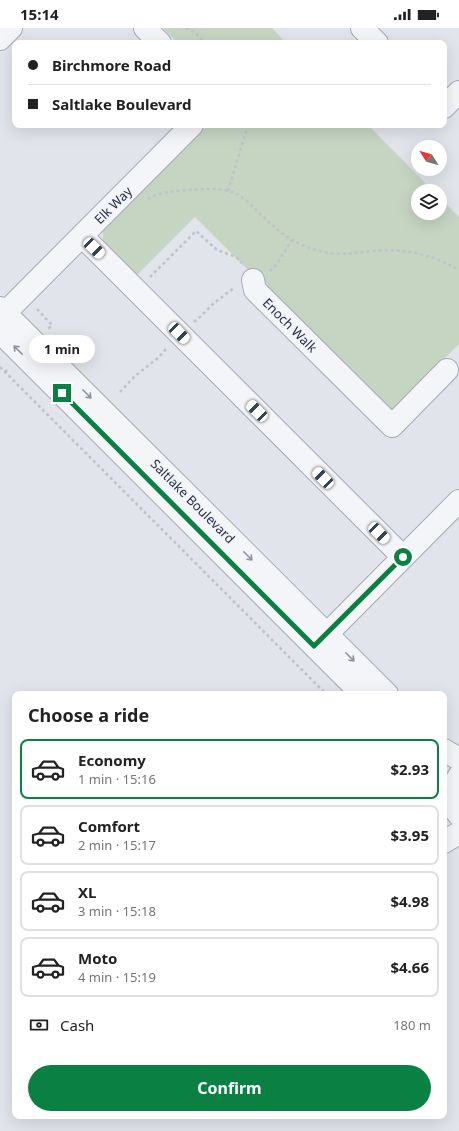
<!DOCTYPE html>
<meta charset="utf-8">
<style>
:root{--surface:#fff;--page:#f2f2f2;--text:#222;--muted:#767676;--line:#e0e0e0;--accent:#0b8043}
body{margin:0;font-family:"Noto Sans",sans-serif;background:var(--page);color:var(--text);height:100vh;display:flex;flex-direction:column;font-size:15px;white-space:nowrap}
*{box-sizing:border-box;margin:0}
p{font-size:13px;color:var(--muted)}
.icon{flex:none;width:22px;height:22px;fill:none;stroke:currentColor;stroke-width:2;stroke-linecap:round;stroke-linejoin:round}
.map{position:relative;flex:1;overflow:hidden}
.panel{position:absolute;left:12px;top:663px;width:435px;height:428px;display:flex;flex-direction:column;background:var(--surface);border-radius:8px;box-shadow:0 4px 16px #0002}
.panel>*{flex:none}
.guide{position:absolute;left:12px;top:12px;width:435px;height:88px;border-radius:8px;box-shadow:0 4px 16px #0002;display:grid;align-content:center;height:88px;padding:0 16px;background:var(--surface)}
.needle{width:26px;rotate:307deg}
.fabs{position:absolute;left:411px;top:112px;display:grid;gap:8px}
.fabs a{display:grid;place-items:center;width:36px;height:36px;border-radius:50%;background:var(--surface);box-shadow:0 4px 16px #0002;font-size:20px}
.end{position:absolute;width:18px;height:18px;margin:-9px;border:5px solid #0b8043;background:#fff;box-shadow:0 0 0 2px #fff}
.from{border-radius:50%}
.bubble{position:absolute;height:28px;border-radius:14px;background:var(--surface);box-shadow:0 4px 16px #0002;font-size:13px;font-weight:700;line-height:28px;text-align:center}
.car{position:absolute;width:12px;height:24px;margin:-12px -6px;border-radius:5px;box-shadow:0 0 3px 1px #0007;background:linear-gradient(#fff 24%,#345 0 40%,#fff 0 76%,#345 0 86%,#fff 0)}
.guide b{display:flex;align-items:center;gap:14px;height:38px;font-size:15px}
.guide b+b{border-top:1px solid var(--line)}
.guide i{width:10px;height:10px;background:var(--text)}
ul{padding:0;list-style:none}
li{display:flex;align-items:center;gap:12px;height:60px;margin:0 8px 6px;padding:0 8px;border:2px solid var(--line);border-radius:8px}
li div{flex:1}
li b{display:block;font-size:15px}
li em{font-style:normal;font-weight:700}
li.selected{border-color:var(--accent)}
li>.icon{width:36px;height:36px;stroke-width:1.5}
h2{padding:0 16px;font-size:18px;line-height:48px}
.pay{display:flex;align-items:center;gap:10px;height:44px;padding:0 16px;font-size:15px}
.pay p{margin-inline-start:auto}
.button{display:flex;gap:8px;margin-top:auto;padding:8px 16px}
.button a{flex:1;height:46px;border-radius:24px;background:var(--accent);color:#fff;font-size:16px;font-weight:700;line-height:46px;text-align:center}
.status{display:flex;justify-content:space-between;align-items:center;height:28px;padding:0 20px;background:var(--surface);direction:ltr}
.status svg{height:11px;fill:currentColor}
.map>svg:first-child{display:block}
</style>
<div class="status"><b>15:14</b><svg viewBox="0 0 49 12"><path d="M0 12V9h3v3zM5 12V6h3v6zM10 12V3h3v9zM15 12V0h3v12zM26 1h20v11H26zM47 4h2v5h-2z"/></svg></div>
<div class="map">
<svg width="459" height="1103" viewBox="0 0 459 1103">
<rect width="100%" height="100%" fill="#e1e4ea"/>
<g fill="#c5d5c2">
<polygon points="163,0 272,0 286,15 178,15"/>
<polygon points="208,97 368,97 433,163 418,163 418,185 440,185 440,170 459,189 459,316 390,384 195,189 137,247 103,214 103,201"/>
</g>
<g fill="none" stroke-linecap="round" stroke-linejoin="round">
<g stroke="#a6aab5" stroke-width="24">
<g id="minor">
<polyline points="145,0 160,15"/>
<polyline points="362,0 377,15"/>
<polyline points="0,11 11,0"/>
<polyline points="444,79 459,64"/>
<polyline points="82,208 403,529"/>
<polyline points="253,252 255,262 392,398 447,342"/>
<polyline points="0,280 387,666"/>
<polyline points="0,290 192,97"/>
<polyline points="0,304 362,666"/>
<polyline points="317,616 459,473"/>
<polyline points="444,722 459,731"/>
<path d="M 459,748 C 451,760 448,776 459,787"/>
<polyline points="444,814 459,805"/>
</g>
</g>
<g stroke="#bfc2c9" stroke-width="2.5" stroke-dasharray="3 3" stroke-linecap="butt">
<polyline points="186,0 195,4 204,15"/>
<polyline points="228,163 248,97"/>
<path d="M 148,171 C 160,164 174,163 189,162 C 204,161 223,159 237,166 C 245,170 253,179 259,185 C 279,204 293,216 320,223 C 338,228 354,225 372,223 C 403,220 432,226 459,242"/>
<polyline points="270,243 276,237 292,212"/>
<polyline points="150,249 196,203 217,222 236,229 242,235"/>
<polyline points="37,281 52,297 48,301"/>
<polyline points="194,294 201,288 214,275 234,260"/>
<polyline points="0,339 326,666"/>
<polyline points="5,344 9,340"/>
<polyline points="120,364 135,348 158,330 167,320"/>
</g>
<use href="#minor" stroke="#f4f5f8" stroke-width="22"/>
</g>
<defs><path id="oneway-shaft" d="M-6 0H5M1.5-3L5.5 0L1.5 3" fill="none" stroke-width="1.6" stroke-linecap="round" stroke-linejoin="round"/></defs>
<g stroke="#8e929e">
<use href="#oneway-shaft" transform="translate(18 322) rotate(-135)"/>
<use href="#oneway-shaft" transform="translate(87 366) rotate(45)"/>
<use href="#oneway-shaft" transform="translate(248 528) rotate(45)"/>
<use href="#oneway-shaft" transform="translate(350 629) rotate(45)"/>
</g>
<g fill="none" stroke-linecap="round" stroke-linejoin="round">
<polyline stroke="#0b8043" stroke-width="5" points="62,365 314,618 403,529"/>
</g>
<g text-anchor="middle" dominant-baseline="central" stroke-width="3" stroke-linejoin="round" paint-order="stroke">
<g font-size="13" fill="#283043" stroke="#f1f3f8">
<text transform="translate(113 177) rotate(-45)">Elk Way</text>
<text transform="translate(290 297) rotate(45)">Enoch Walk</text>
<text transform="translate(193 473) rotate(45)">Saltlake Boulevard</text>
</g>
</g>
</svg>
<div class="fabs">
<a><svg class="needle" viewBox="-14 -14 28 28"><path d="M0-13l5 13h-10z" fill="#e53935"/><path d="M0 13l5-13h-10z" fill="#767676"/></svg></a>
<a><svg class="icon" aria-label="layers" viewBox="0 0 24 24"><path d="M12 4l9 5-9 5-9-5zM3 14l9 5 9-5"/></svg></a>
</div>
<i class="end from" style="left:403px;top:529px"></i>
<i class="end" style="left:62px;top:365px"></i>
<div class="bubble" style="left:29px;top:307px;width:66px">1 min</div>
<i class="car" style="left:94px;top:220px;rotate:134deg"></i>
<i class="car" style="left:179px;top:305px;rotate:135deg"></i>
<i class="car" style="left:257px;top:383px;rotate:315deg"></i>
<i class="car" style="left:323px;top:450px;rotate:315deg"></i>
<i class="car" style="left:379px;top:505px;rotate:135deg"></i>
<div class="guide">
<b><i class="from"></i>Birchmore Road</b>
<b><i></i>Saltlake Boulevard</b>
</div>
<section class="panel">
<h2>Choose a ride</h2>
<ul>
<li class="selected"><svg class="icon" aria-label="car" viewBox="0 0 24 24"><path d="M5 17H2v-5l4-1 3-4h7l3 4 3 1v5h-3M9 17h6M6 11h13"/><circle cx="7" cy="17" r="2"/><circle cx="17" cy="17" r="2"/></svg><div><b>Economy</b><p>1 min · 15:16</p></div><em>$2.93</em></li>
<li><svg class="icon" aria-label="car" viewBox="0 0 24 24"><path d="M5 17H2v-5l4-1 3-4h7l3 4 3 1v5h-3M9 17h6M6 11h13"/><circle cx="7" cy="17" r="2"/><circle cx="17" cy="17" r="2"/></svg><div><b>Comfort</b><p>2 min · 15:17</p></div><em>$3.95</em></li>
<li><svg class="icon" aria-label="car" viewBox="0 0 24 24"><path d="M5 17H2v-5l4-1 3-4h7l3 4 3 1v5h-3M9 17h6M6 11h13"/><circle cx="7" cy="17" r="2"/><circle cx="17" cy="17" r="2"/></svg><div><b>XL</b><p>3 min · 15:18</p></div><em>$4.98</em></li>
<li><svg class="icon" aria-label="car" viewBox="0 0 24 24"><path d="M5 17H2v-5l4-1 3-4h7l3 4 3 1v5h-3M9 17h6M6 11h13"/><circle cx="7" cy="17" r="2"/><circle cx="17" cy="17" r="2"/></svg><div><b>Moto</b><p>4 min · 15:19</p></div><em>$4.66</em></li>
</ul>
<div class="pay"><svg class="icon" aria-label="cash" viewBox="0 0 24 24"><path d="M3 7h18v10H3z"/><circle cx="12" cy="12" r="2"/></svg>Cash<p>180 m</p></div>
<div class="button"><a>Confirm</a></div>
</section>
</div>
